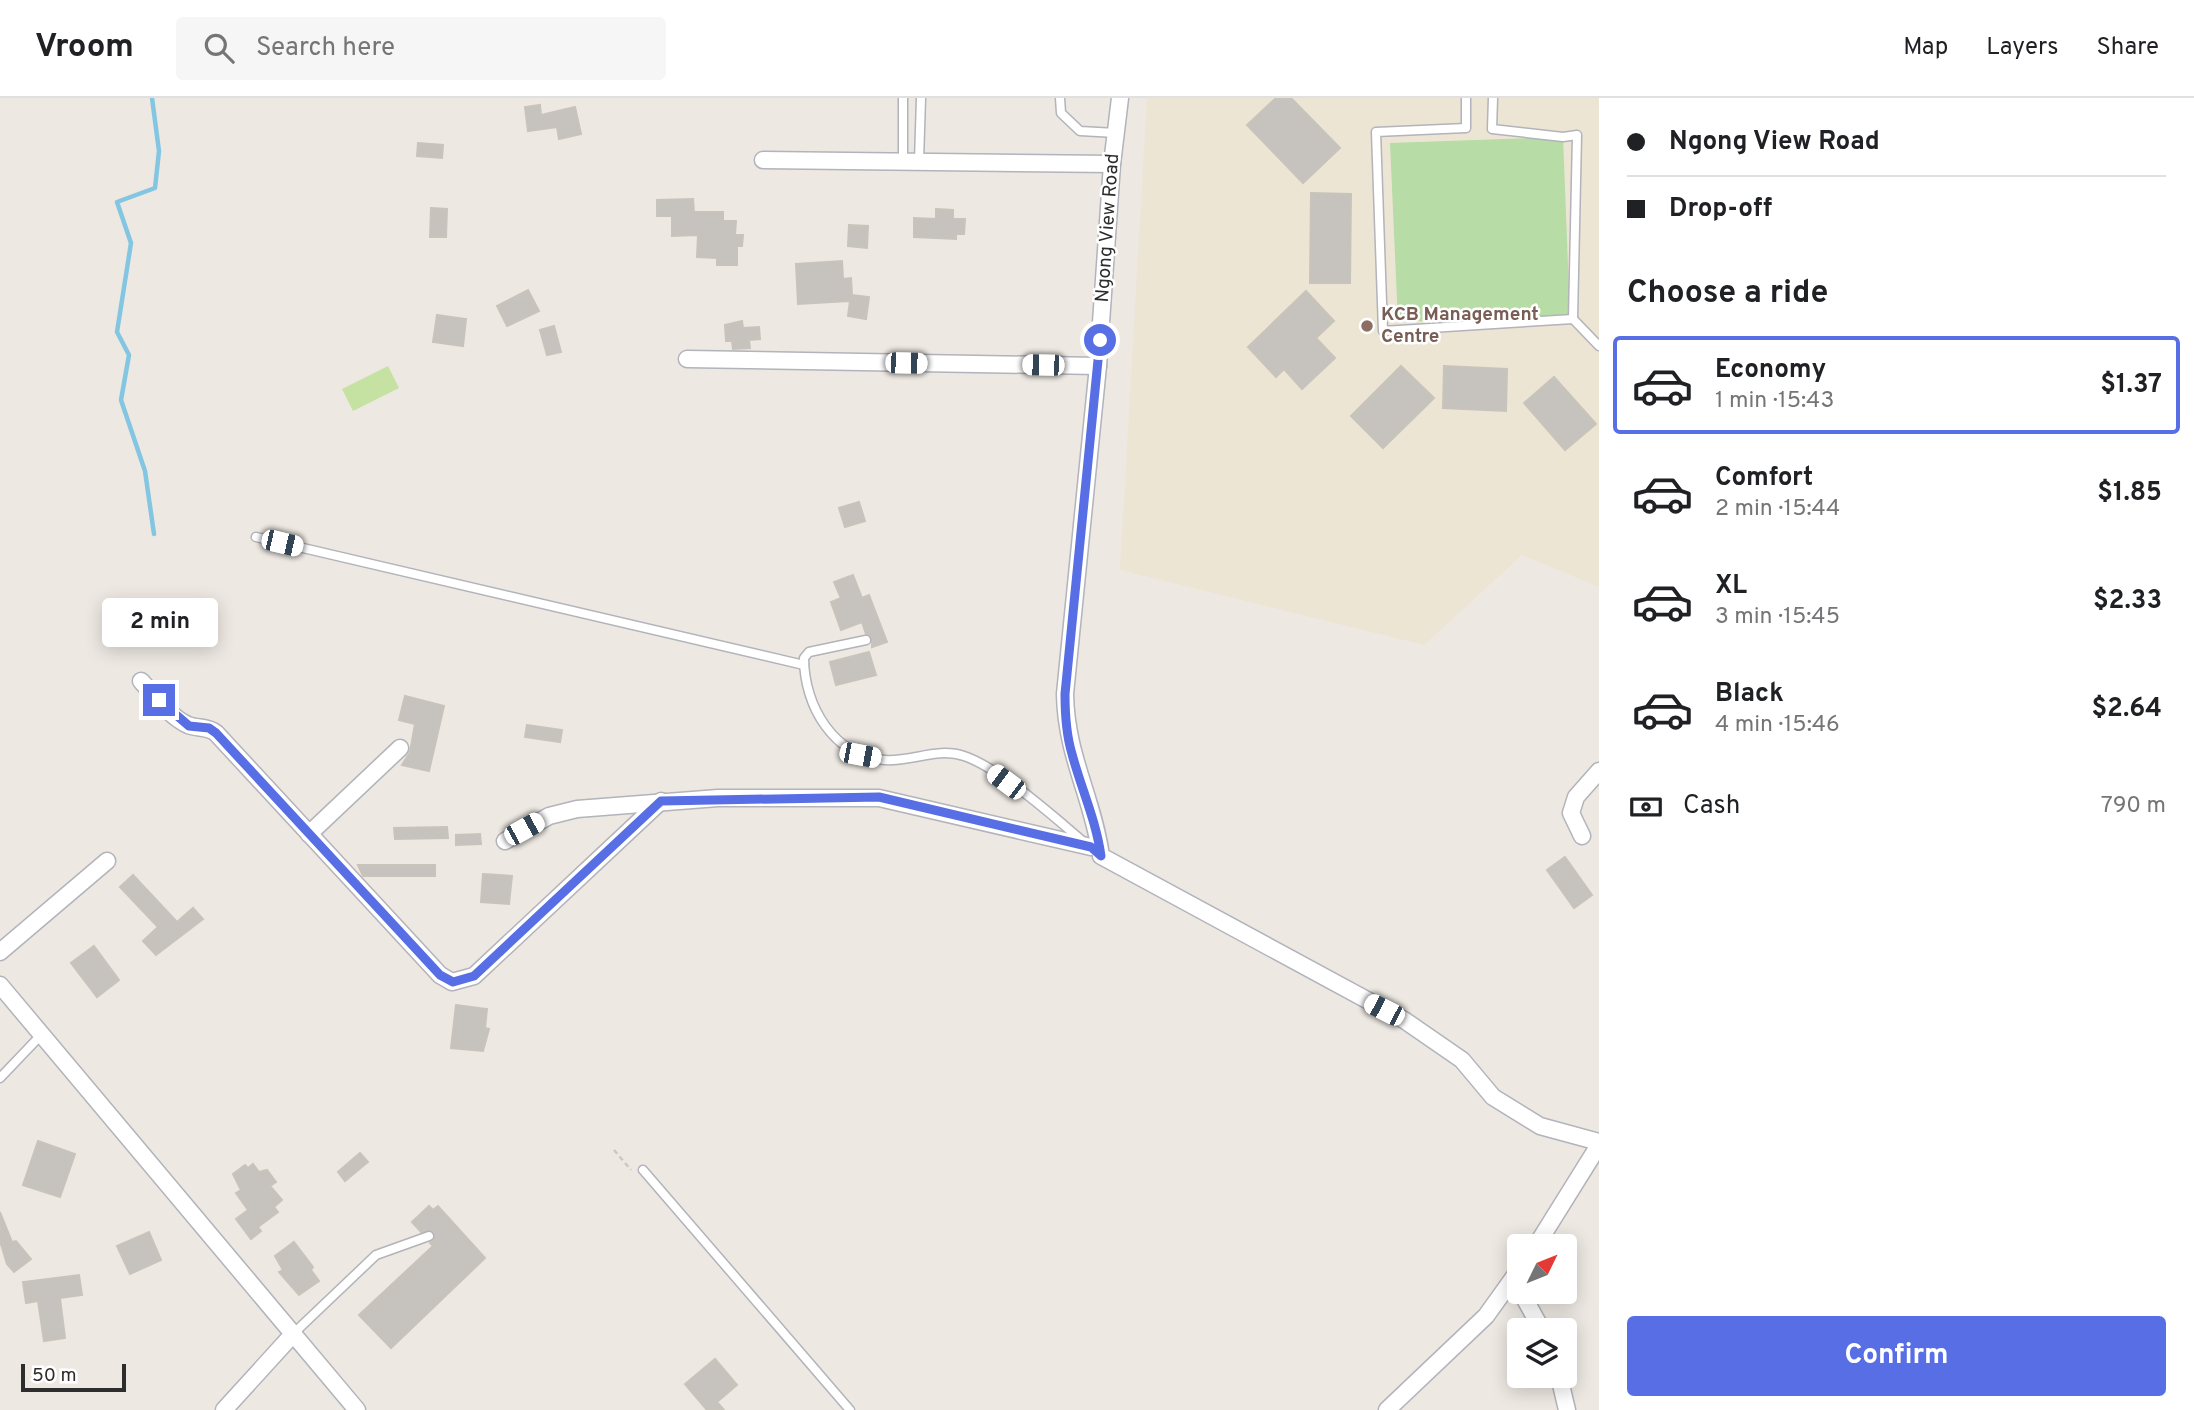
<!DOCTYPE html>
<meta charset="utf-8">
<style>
:root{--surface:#fff;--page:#f6f6f6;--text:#202124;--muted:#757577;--line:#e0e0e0;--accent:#576ee5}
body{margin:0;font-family:Overpass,sans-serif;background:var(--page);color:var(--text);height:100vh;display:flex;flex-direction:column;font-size:26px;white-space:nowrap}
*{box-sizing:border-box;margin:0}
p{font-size:23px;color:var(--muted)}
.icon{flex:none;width:38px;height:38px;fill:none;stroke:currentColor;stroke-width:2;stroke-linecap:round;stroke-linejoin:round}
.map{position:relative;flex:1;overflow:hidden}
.details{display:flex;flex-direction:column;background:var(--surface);width:595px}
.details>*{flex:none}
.banner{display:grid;align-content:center;height:154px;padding:0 28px;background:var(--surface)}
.needle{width:46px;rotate:47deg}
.fabs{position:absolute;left:1507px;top:1136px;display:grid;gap:14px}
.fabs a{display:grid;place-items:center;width:70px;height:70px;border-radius:7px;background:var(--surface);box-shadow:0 4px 18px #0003;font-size:35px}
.scale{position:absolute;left:21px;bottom:18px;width:105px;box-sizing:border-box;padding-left:7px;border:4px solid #2d2d2d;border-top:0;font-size:19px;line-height:24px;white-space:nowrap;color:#2d2d2d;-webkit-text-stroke:5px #fff;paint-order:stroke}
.end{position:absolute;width:32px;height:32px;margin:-16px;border:9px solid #576ee5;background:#fff;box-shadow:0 0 0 4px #fff}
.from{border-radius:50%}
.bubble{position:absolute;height:49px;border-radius:7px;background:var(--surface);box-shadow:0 4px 18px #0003;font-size:23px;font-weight:700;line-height:49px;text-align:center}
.car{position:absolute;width:21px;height:42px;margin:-21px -10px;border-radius:9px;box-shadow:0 0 5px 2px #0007;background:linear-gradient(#fff 24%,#345 0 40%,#fff 0 76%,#345 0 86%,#fff 0)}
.banner b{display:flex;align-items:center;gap:24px;height:66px;font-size:26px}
.banner b+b{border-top:2px solid var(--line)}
.banner i{width:18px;height:18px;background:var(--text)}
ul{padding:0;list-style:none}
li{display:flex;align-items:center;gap:21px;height:98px;margin:0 14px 10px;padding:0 14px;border:4px solid transparent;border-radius:7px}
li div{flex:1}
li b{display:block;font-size:26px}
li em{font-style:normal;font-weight:700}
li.on{border-color:var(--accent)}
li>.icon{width:63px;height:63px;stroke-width:1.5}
h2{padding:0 28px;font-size:32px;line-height:84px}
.pay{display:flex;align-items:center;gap:18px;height:77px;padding:0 28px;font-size:26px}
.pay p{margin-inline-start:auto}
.button{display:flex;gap:14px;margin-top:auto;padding:14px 28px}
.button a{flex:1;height:80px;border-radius:7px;background:var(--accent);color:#fff;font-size:28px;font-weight:700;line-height:80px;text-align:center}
header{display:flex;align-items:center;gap:42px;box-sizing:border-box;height:98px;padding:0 35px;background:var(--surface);border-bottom:2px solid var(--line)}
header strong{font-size:33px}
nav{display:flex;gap:38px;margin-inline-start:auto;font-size:24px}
.search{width:490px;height:63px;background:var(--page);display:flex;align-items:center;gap:18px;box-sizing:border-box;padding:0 24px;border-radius:7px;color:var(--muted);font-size:26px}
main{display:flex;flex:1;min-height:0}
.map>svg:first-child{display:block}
</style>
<header>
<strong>Vroom</strong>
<div class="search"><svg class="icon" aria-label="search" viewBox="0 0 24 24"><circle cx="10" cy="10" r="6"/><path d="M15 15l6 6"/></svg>Search here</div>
<nav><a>Map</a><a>Layers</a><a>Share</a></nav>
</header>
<main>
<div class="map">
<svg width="1599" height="1312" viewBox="0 0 1599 1312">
<rect width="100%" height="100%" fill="#ede8e2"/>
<polygon fill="#ece5d4" points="1147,0 1599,0 1599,489 1522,457 1424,547 1120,472"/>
<polygon fill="#b7dca5" points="1563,39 1570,218 1398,224 1390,45"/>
<polygon fill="#c6e2a3" points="388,268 399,290 353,313 342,291"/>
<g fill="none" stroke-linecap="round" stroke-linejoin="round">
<polyline stroke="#83c6e1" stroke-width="4.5" points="152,0 159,53 155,90 117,104 131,145 117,234 129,257 121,302 145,373 154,436"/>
</g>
<g fill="#c6c2bd" stroke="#c8c4bb" stroke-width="2">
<polygon points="1276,0 1291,0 1340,50 1303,85 1247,27"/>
<polygon points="540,7 541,17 575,9 581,36 559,41 557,29 528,33 525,9"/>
<polygon points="418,45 443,47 442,60 417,58"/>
<polygon points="1311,95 1351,96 1350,185 1310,185"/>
<polygon points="693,101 694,114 723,114 723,123 736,123 735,137 743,137 742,148 737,148 737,167 717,167 717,160 697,159 698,137 672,138 672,118 657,118 657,102"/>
<polygon points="431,110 447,111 446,139 430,139"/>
<polygon points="936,111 953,112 953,121 965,121 964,136 956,136 956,141 914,139 914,120 936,121"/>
<polygon points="849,127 868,128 867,150 848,148"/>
<polygon points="842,163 843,181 851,180 852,197 869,199 866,221 848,218 850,203 798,206 796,166"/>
<polygon points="528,192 539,213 507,228 497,208"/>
<polygon points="1306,193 1334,223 1316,240 1335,260 1302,291 1284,271 1276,279 1248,249"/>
<polygon points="437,217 466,221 463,248 433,244"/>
<polygon points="742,223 743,230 759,229 760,241 749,242 750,250 733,251 732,243 726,243 725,227"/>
<polygon points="554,228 561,254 547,257 540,232"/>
<polygon points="1401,268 1434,300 1383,350 1351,318"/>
<polygon points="1444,268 1507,271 1506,313 1443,310"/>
<polygon points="1554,279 1596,326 1565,352 1524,305"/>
<polygon points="859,404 865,423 845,429 839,410"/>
<polygon points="853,477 862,500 869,497 887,544 872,549 872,540 866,536 862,524 841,532 831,504 841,500 834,484"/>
<polygon points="869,554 876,577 836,587 830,564"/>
<polygon points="405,598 444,608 429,673 402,667 410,654 415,626 399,622"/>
<polygon points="527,627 562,632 560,644 525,639"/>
<polygon points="447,729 448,740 395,741 394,730"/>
<polygon points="480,736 481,746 456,747 456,737"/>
<polygon points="1565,759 1592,797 1574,810 1547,772"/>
<polygon points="358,767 435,767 435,778 363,778"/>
<polygon points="483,776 512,778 509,806 481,804"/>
<polygon points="133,777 177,824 193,810 203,821 156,857 143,843 158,829 120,789"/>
<polygon points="94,848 119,882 97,899 71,865"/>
<polygon points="456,907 487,911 485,930 489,931 483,953 451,950"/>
<polygon points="38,1043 75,1056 60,1099 23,1087"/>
<polygon points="360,1055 368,1064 345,1083 338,1074"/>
<polygon points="253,1066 259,1074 267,1072 276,1084 270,1088 282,1102 274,1109 278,1114 258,1129 261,1133 251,1141 236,1121 248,1112 236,1095 241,1092 233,1076 245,1067 248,1070"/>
<polygon points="429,1108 433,1112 438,1108 485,1160 391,1250 359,1217 433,1148 430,1145 435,1140 434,1133 421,1134 412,1124"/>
<polygon points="0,1114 12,1144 16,1143 31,1161 14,1174 7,1166 0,1143"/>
<polygon points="149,1134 161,1162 130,1176 117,1148"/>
<polygon points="294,1144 313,1169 311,1172 319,1183 299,1197 279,1174 283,1172 275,1158"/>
<polygon points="79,1177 82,1197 60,1200 65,1240 44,1243 38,1203 26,1205 23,1184"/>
<polygon points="715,1261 737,1287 717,1304 724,1312 707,1312 685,1286"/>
</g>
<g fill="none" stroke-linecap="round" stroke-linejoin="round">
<g stroke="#b2b3bb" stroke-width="11">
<g id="service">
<polyline points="903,0 903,63"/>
<polyline points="1060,0 1061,15 1080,33 1116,35"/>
<polyline points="1466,0 1466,30 1376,34 1383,233 1573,221 1577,37 1563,39 1492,31 1493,0"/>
<polyline points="919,63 921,0"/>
<polyline points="1573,221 1599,248"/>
<polyline points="256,439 804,567"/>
<path d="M 866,542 L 809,554 L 804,560 C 804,608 834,659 885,662 C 912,664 937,649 964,658 C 1000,670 1055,720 1085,745"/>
<polyline points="0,980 42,936"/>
<polyline points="643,1072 850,1312"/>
<polyline points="294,1235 376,1157 429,1138"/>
</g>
</g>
<g stroke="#b2b3bb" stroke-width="19">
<g id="minor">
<path d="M 1120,0 L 1112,66 L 1098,268 L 1065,596 C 1066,658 1093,700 1101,758 L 1404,922 L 1462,962 L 1493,999 L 1540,1028 L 1599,1044"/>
<polyline points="763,62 1112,66"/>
<polyline points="687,261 1098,268"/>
<path d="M 141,583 C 154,597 170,619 188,627 C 198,631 207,628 216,635 L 440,877 L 452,884 L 474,878 L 661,703"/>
<polyline points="309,736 400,650"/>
<polyline points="1582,738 1571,715 1576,699 1599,673"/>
<polyline points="505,743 549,718 577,711 718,700 879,700 1091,749"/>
<polyline points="0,854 107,763"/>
<polyline points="0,887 357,1312"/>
<polyline points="1536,1148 1599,1047"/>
<polyline points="1521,1194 1542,1232"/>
<polyline points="1559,1278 1567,1312"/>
<polyline points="224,1312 294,1235"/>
<polyline points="1387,1312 1486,1218 1519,1172"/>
</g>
</g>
<polyline stroke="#c8c8c8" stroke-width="2.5" stroke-dasharray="5 3.5" stroke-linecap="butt" points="614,1052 631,1072"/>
<use href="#service" stroke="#fff" stroke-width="8"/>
<use href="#minor" stroke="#fff" stroke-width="16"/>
</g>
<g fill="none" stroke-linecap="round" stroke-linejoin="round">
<path stroke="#576ee5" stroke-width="9" d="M 159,602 L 189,628 L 209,630 L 216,635 L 440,877 L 453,884 L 474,878 L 661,703 L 879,699 L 1091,749 L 1101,758 C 1096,722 1081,690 1072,656 C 1066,636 1065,616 1065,596 L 1100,242"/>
</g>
<circle fill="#8d6e63" stroke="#fff" stroke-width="2.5" cx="1367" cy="228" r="7"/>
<g text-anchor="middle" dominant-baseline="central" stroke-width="5" stroke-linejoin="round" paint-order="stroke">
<g font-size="19" fill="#2d2d2d" stroke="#fff">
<text transform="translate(1108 130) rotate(-86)">Ngong View Road</text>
</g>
<g font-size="19" font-weight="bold" fill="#785e54" stroke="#fff" text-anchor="start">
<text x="1381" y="217">KCB Management<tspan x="1381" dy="22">Centre</tspan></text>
</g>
</g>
</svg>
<div class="fabs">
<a><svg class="needle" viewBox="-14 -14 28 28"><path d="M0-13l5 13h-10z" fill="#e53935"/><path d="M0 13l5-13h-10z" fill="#757577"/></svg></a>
<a><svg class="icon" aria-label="layers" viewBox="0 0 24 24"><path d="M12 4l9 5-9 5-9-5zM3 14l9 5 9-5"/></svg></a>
</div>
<div class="scale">50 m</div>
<i class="end from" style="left:1100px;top:242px"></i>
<i class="end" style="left:159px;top:602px"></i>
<div class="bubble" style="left:102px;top:500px;width:116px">2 min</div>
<i class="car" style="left:906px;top:265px;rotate:91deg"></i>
<i class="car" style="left:1043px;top:267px;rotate:271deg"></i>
<i class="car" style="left:282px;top:445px;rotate:103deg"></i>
<i class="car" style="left:860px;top:657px;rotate:101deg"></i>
<i class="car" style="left:1006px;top:684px;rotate:307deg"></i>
<i class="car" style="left:524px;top:731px;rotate:61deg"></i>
<i class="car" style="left:1384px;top:912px;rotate:297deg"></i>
</div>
<section class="details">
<div class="banner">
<b><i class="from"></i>Ngong View Road</b>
<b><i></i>Drop-off</b>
</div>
<h2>Choose a ride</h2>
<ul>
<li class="on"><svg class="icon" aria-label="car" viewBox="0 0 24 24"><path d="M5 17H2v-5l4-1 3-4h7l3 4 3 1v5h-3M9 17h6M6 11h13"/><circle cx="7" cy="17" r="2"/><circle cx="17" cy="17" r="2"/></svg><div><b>Economy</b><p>1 min · 15:43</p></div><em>$1.37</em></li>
<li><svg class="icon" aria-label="car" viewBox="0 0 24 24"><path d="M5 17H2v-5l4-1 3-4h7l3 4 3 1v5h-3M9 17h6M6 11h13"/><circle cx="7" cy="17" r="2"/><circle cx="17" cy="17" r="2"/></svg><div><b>Comfort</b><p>2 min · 15:44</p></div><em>$1.85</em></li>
<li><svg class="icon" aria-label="car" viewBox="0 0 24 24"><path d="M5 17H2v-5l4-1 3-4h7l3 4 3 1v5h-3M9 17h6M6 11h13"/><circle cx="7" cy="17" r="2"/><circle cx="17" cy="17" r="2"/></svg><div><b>XL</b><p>3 min · 15:45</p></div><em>$2.33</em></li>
<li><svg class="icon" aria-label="car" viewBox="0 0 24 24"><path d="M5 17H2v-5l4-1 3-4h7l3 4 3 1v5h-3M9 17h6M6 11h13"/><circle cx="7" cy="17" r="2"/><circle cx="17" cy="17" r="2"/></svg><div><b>Black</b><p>4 min · 15:46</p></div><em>$2.64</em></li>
</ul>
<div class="pay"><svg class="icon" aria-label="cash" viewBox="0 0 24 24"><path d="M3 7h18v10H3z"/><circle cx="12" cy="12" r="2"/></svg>Cash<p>790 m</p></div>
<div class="button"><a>Confirm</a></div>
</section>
</main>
